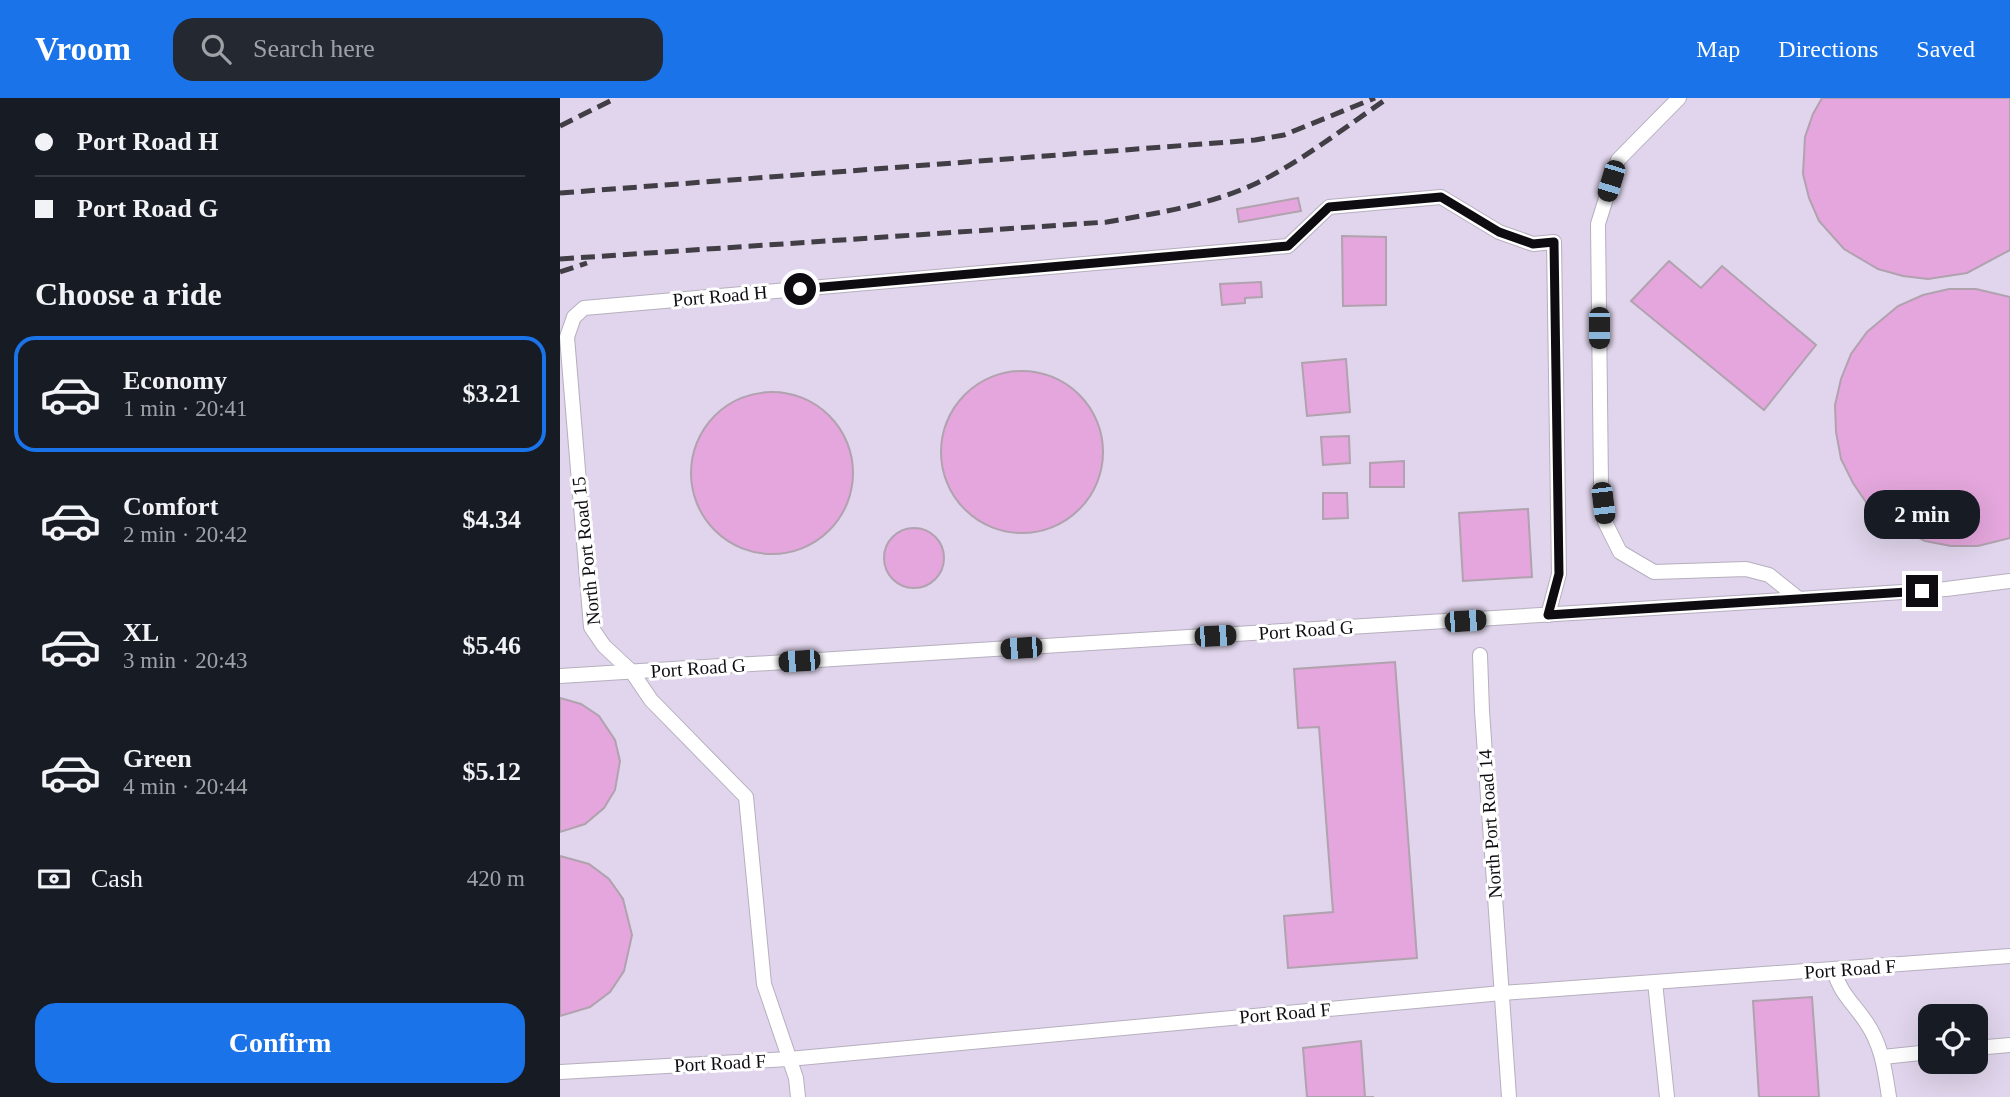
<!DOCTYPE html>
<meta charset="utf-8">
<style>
:root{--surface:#171b24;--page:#242831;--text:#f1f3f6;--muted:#9ea1a6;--line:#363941;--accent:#1a73e8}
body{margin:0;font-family:Georgia,serif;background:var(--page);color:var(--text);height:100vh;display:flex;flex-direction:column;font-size:26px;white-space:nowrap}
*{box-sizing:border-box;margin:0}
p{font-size:23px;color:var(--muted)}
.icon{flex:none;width:38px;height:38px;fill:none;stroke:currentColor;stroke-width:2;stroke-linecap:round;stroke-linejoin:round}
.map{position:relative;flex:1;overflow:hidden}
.panel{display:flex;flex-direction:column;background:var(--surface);width:560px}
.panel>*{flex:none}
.hud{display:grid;align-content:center;height:154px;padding:0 35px;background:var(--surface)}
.controls{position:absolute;left:1358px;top:906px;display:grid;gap:14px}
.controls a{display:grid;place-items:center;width:70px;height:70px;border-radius:14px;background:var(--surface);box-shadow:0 7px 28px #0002;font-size:35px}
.end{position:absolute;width:32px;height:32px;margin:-16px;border:9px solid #0e0c11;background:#fff;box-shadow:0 0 0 4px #fff}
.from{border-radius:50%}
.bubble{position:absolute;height:49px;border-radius:21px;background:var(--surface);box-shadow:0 7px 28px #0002;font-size:23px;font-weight:800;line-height:49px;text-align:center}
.car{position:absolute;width:21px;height:42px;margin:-21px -10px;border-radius:9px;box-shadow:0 0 5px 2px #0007;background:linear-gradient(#222 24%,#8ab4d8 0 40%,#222 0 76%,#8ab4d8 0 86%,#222 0)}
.hud b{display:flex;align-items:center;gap:24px;height:66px;font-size:26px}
.hud b+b{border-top:2px solid var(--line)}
.hud i{width:18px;height:18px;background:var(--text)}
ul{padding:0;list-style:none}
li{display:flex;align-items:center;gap:21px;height:116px;margin:0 14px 10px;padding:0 21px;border:4px solid transparent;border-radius:21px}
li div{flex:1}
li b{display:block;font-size:26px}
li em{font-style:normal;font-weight:800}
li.current{border-color:var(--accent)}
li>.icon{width:63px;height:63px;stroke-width:1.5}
h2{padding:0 35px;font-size:32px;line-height:84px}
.pay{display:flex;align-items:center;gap:18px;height:77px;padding:0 35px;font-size:26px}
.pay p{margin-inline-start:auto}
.cta{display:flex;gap:14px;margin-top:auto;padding:14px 35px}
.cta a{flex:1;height:80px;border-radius:21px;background:var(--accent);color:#fff;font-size:28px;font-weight:800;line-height:80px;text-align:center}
header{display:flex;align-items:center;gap:42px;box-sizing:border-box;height:98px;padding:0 35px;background:var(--accent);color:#fff}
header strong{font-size:33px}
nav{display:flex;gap:38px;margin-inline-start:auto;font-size:24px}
.search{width:490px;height:63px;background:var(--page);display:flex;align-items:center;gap:18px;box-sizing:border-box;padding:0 24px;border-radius:21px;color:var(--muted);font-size:26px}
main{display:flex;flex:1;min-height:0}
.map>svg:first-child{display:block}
</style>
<header>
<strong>Vroom</strong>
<div class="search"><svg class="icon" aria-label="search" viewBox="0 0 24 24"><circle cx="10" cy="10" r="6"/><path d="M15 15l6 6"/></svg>Search here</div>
<nav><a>Map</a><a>Directions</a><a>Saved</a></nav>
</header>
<main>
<section class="panel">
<div class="hud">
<b><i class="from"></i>Port Road H</b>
<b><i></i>Port Road G</b>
</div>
<h2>Choose a ride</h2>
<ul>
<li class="current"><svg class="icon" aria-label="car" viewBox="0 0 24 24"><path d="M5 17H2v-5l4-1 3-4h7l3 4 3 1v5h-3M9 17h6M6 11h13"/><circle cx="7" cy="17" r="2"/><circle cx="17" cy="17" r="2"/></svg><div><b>Economy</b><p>1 min · 20:41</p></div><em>$3.21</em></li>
<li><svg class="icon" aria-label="car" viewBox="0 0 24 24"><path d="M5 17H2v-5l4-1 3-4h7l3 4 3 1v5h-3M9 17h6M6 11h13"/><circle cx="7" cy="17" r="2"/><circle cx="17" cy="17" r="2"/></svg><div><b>Comfort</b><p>2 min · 20:42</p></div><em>$4.34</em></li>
<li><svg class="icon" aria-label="car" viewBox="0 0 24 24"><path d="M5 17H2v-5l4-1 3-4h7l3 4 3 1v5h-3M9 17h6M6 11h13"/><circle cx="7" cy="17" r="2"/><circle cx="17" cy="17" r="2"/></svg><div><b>XL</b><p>3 min · 20:43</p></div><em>$5.46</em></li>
<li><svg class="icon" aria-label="car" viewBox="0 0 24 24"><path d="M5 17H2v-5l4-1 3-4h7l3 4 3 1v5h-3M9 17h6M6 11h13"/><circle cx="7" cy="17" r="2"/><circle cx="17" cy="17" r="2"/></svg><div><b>Green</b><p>4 min · 20:44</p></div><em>$5.12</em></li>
</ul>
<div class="pay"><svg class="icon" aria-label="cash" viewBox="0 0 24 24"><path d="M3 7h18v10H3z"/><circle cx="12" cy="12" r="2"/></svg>Cash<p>420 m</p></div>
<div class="cta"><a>Confirm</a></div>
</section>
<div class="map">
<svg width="1450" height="999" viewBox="0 0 1450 999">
<rect width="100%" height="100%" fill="#e9e2f2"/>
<path fill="#e0d5ec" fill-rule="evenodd" d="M 0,0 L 1450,0 L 1450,999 L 0,999 ZM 1370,919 L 1416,919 L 1416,964 L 1370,964 Z"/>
<g fill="#e4a6dc" stroke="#b0a2ae" stroke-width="2">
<polygon points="1262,0 1450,0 1450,152 1407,175 1368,181 1343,178 1318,171 1284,151 1259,123 1249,100 1243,76 1245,39 1253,16"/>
<polygon points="738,100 741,113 679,124 677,111"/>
<polygon points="782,138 826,139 826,207 783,208"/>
<polygon points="1109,163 1141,190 1162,168 1256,247 1204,312 1071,203"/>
<polygon points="701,184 702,199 685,200 685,205 662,207 660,186"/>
<polygon points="1389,191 1416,191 1450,199 1450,440 1418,448 1391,448 1365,443 1329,425 1308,407 1293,385 1281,361 1276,334 1275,307 1281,281 1291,256 1307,234 1338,208 1363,197"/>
<polygon points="786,261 790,314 747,318 742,265"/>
<circle cx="462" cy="354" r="81"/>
<circle cx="212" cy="375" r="81"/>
<polygon points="789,338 790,365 763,367 761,339"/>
<polygon points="844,363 844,389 810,389 810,365"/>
<polygon points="763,395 787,395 788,420 763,421"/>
<polygon points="968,411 972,479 903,483 899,415"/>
<circle cx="354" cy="460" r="30"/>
<polygon points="835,564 857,860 728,870 724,818 773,814 759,629 738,630 734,571"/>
<polygon points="0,600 21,606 39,618 55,642 60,663 55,692 44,710 25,726 0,734"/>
<polygon points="0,758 29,766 49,781 63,801 72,837 64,873 50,894 30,909 0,918"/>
<polygon points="1252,899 1259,999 1199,999 1193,903"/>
<polygon points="801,943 805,999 814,999 747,999 743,950"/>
</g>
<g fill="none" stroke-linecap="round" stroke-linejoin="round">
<g stroke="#b6afbe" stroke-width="16">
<g id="lane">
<polyline points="1119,0 1058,62 1038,126 1041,387 1045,424 1060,454 1094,474 1186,471 1209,477 1239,501"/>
<polyline points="920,557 922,613 949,999"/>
<polyline points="0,578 1239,501 1386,491 1450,483"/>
<path d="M 1274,872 C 1279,894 1294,906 1306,924 C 1322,947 1325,973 1329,999"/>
<polyline points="1095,884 1107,999"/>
<polyline points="1416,950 1450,947"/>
<polyline points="1323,959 1370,954"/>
<polyline points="0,974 229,961 942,895 1450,858"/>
<polyline points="238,999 236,980 204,886 186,699 91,602 72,574 44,548 31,529 7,239 14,219 24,210 728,148 769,109 881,99 939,134 973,146 994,144 999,476 988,517"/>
</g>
</g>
<use href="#lane" stroke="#fff" stroke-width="14"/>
<g stroke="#413e46" stroke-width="5" stroke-dasharray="14 7" stroke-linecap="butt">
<polyline points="0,28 56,0"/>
<polyline points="0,95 695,42 724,37 815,0"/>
<path d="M 0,161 L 547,124 C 598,115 650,107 697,85 C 744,62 785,29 828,0"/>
<polyline points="0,174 27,165"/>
</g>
</g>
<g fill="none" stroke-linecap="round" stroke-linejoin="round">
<polyline stroke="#0e0c11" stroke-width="9" points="240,191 728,148 769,109 881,99 939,134 973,146 994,144 999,476 988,517 1362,493"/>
</g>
<g text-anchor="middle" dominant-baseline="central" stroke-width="6" stroke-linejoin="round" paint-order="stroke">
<g font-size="19" fill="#0e0c11" stroke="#fff">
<text transform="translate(160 198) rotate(-5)">Port Road H</text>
<text transform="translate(26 453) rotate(-96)">North Port Road 15</text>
<text transform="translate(746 532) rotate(-4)">Port Road G</text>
<text transform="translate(138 570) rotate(-4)">Port Road G</text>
<text transform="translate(930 726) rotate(-94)">North Port Road 14</text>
<text transform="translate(1290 871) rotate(-4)">Port Road F</text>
<text transform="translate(725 915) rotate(-5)">Port Road F</text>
<text transform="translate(160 965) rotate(-3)">Port Road F</text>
</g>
</g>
</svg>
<div class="controls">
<a><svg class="icon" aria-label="locate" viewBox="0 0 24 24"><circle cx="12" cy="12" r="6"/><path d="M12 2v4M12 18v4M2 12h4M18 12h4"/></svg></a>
</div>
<i class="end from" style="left:240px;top:191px"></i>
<i class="end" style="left:1362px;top:493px"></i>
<div class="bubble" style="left:1304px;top:392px;width:116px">2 min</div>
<i class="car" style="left:1051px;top:83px;rotate:197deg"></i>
<i class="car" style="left:1039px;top:230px;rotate:180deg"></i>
<i class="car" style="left:1043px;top:405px;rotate:173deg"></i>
<i class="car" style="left:905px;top:523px;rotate:86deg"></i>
<i class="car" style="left:655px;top:538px;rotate:87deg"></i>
<i class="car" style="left:461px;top:550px;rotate:266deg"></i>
<i class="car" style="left:239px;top:563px;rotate:266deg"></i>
</div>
</main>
